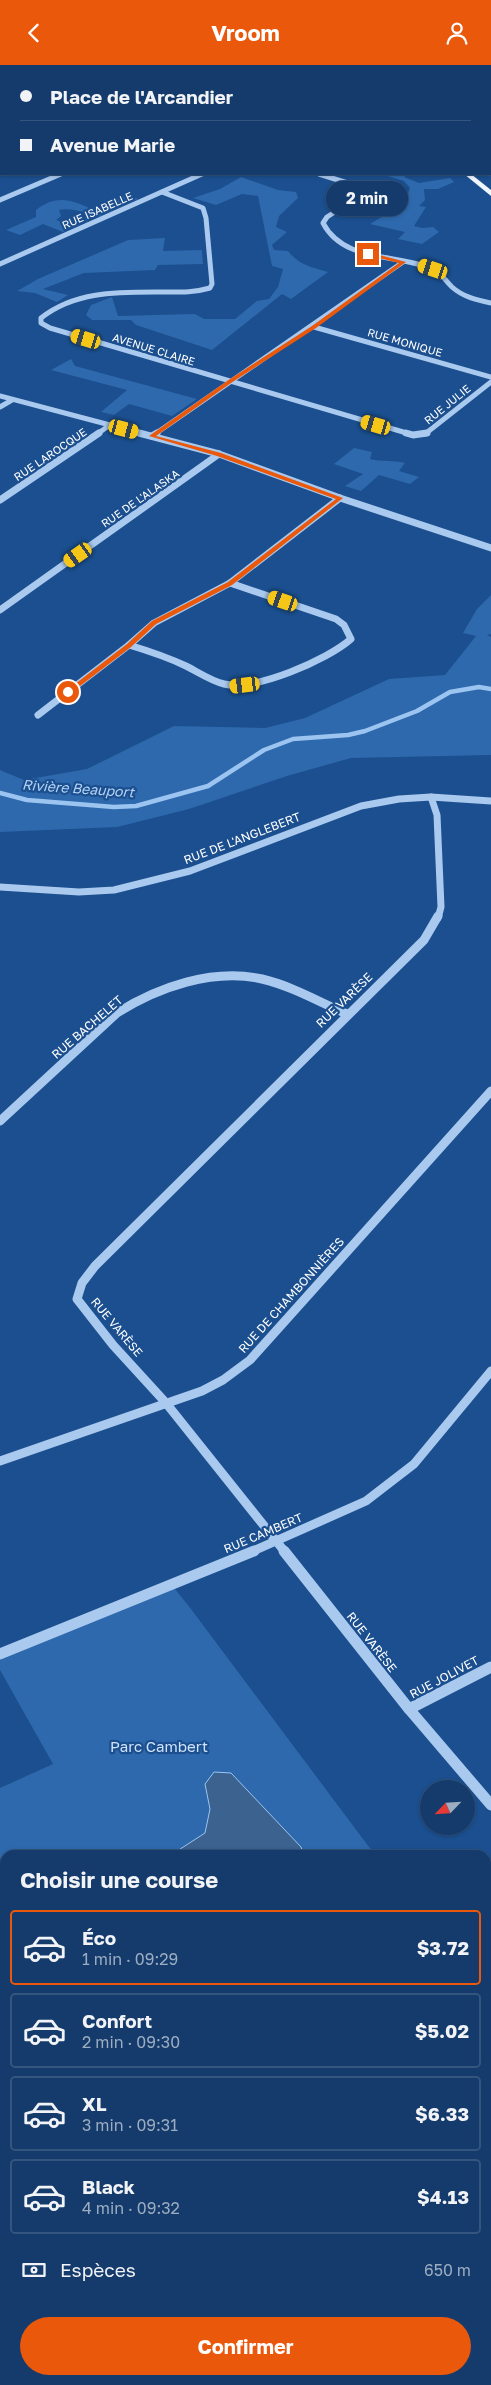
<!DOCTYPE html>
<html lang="fr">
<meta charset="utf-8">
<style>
:root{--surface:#143b6b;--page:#1d4271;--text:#f1f3f6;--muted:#9dadc1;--line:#33557e;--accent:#ea580c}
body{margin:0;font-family:"Golos Text",sans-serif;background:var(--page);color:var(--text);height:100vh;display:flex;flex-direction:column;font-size:19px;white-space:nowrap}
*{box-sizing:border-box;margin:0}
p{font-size:16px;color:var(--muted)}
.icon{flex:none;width:28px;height:28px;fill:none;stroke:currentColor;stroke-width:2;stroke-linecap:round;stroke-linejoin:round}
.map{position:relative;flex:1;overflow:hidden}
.panel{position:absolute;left:0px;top:1785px;width:491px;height:535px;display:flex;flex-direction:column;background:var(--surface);border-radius:15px 15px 0 0;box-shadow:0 1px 4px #0004,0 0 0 1px var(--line)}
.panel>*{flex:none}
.top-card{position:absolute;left:0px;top:0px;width:491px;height:110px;box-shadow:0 1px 4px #0004,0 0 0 1px var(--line);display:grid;align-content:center;height:110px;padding:0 20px;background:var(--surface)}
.needle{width:32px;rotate:245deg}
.tools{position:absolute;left:420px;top:1715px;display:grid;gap:10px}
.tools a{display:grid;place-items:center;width:55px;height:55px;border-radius:50%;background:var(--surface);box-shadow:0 1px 4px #0004,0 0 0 1px var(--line);font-size:25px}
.end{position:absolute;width:22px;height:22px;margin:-11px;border:6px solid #ea580c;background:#fff;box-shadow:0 0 0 2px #fff}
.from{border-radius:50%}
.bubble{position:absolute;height:35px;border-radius:18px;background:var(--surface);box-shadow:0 1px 4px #0004,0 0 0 1px var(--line);font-size:16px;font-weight:700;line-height:35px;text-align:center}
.car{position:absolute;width:15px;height:30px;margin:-15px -8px;border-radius:6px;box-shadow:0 0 4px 1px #0007;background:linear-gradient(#f5c518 24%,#345 0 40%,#f5c518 0 76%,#345 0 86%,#f5c518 0)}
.top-card b{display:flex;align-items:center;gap:18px;height:48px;font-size:19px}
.top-card b+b{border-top:1px solid var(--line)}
.top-card i{width:12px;height:12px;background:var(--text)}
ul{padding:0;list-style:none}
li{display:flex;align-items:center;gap:15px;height:75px;margin:0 10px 8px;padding:0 10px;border:2px solid var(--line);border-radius:5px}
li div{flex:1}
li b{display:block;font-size:19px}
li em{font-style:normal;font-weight:700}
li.active{border-color:var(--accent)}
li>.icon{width:45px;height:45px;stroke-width:1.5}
h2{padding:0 20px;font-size:22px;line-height:60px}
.pay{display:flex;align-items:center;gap:12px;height:55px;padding:0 20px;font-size:19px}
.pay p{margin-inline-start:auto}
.action{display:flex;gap:10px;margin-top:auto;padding:10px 20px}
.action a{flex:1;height:58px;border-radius:30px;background:var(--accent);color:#fff;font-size:20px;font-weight:700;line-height:58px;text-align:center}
header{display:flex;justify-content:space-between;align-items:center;height:65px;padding:0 20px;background:var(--accent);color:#fff;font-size:22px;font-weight:700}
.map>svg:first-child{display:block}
</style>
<header><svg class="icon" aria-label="back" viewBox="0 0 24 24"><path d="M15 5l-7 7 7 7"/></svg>Vroom<svg class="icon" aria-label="person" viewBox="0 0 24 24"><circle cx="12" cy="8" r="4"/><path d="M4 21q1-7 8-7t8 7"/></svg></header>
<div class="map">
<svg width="491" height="2320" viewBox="0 0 491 2320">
<rect width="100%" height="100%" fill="#1b4f8f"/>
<g fill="#2e69ad">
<polygon points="381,109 411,109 404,112 419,118 450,113 454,117 438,124 424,124 425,135 419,141 426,142 414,161 422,163 433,162 439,167 422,179 398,174 405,167 370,159 404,139 410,123 404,116"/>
<path d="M 241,112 L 278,125 L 296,127 L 298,133 L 279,151 L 276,162 L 287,167 L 272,180 L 274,185 L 288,186 C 299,200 311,202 328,207 L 291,234 L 282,229 L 212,285 L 136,260 L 131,255 L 92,255 L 86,250 L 91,240 L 112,232 L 118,251 L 195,249 L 204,254 L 235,254 L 257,236 L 269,234 L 278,222 L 283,204 L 272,201 L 258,131 L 242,129 L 216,140 L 193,133 L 220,124 Z"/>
<path d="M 126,130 L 138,134 L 98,152 C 85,148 72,142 59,145 L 61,151 L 56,155 L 64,158 L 81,151 L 90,155 L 63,167 L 43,159 L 20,170 L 6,165 L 36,152 L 36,145 C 55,130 71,134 91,144 Z"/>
<polygon points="165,173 163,186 202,185 203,199 158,200 155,205 84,208 43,224 68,230 57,237 35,228 17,226 38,214 128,175"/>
<polygon points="71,294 75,301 197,334 172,351 129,339 114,350 101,347 127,325 51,305"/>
<path d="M 354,383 L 372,387 L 370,394 C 382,397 393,395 405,398 L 399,406 L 419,412 L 410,419 L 379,410 L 361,426 L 345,421 L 363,409 L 334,399 Z"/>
<polygon points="491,530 491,569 487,570 491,572 491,690 351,693 287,711 189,744 117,762 0,767 0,705 24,715 87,704 174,661 265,663 305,653 389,614 445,610 476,571 463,568 477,544"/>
<polygon points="171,1519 191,1544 375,1790 5,1790 5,1814 0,1812 0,1723 53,1699 0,1605 0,1591"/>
<polygon points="5,1867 5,2315 486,2315 486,1911 491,1914 491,2320 0,2320 0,1873"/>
</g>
<g fill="#3c6290" stroke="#9cc4f0">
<polygon points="214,1707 231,1708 301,1782 304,1790 148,1790 174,1788 205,1768 210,1744 205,1719"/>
<polygon points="5,1946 5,2017 0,2013 0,1949"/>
</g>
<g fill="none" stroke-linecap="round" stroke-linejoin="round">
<polyline stroke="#9cc4f0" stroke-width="4.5" points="0,728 27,735 114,742 136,741 208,721 264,685 293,674 348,670 365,666 417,646 450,627 479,622 491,624"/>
<polyline stroke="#9cc4f0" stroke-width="8" points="220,2315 220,2320"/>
<g stroke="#a9c9ee" stroke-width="5">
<polyline points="98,0 103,1"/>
<polyline points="455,0 457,1"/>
<polyline points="310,1 313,0"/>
<path d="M 319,109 L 357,121 L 365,127 L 327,152 L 323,158 C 344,198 396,188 433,204 C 441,208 446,216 452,222 C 463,232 477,235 491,238"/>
<path d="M 162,127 L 203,143 L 206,153 L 212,219 L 210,223 C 193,228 177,227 160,227 C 118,227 75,226 41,253 L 41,258 L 50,263 L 410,369"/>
<polyline points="0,135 61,109"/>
<polyline points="0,199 202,109"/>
<polyline points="314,262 491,312"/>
<polyline points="0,331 144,369"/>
<polyline points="0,342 12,335"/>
<polyline points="97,369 110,360"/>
<polyline points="155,369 403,197"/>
<polyline points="425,369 491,317"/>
</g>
<g stroke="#a9c9ee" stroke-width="7">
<polyline points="139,368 219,389 340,433 491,483"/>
<polyline points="406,368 413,370 427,368"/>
<polyline points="152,371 157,368"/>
<polyline points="0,435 99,368"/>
<polyline points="0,545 219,389"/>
<path d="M 129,580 C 149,586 167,592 186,601 C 198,607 211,616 224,619 C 256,626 327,595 351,574 L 344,560 L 336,554 L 230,518"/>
<polyline points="38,650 129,580 154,558 230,518 340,433"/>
<polyline points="431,732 437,750 441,842 438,853"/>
<polyline points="0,822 79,827 114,825 190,806 361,741 399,734 431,732 491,736"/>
</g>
<g stroke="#a9c9ee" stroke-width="9">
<path d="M 0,1056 L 117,948 C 158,922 213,903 262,914 C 292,921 319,937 347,949"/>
<polyline points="0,1396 202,1326 223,1315 250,1295 491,1026"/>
<polyline points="251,1487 366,1436 414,1399 491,1306"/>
<polyline points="285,1487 166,1338 113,1280 77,1234 82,1218 95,1201 424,875 438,851"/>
</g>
<g stroke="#a9c9ee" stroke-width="11">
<polyline points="284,1486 409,1644 491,1740"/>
<polyline points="0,1589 254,1486"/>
<polyline points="409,1644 491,1602"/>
</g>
<g fill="#f0f6ff" fill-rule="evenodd">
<polygon points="277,0 285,0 286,1 278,1"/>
<polygon points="464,109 471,109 491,125 491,131"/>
</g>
</g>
<polygon fill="#ea580c" points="368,187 406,197 316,263 231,318 156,371 221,388 343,433 232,520 156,559 131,582 71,628 66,628 66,626 127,579 152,556 228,517 336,434 217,391 149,371 227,316 312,261 399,198 367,190"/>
<g text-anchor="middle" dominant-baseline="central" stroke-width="4.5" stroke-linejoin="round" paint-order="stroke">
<g font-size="11" fill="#fff" stroke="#1b4f8f">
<text transform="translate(97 145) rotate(-24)">RUE ISABELLE</text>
<text transform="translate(405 277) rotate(16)">RUE MONIQUE</text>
<text transform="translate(154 284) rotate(17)">AVENUE CLAIRE</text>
<text transform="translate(447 339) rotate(-39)">RUE JULIE</text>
<text transform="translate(50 389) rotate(-34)">RUE LAROCQUE</text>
<text transform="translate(140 433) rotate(-35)">RUE DE L'ALASKA</text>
</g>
<g font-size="12" fill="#fff" stroke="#1b4f8f">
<text transform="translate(242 773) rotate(-21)">RUE DE L'ANGLEBERT</text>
<text transform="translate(344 935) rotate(-44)">RUE VARÈSE</text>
<text transform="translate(87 962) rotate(-41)">RUE BACHELET</text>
<text transform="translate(291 1230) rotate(-48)">RUE DE CHAMBONNIÈRES</text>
<text transform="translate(117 1262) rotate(50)">RUE VARÈSE</text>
<text transform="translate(263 1468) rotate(-23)">RUE CAMBERT</text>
<text transform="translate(372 1577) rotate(52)">RUE VARÈSE</text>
<text transform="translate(444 1612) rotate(-28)">RUE JOLIVET</text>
</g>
<g font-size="14" font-style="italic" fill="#b5d3f5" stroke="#1b4f8f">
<text transform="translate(78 723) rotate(4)">Rivière Beauport</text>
</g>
<g font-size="15" fill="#cfe3fa" stroke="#1b4f8f">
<text x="159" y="1681">Parc Cambert</text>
</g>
</g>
</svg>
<div class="tools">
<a><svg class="needle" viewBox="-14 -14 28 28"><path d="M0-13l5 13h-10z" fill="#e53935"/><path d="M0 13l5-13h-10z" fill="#9dadc1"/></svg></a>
</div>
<i class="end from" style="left:68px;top:627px"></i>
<i class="end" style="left:368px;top:189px"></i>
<div class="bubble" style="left:326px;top:116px;width:82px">2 min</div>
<i class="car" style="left:433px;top:204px;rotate:288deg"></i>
<i class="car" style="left:86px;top:274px;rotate:287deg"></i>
<i class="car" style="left:376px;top:360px;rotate:286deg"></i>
<i class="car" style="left:124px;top:364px;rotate:105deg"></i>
<i class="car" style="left:78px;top:490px;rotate:235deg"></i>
<i class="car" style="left:283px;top:536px;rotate:289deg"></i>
<i class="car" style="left:245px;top:620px;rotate:263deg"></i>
<div class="top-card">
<b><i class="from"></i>Place de l'Arcandier</b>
<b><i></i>Avenue Marie</b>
</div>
<section class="panel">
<h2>Choisir une course</h2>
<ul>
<li class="active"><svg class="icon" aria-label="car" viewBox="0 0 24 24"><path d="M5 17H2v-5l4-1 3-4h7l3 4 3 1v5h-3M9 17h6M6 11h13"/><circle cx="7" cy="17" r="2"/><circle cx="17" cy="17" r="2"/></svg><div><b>Éco</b><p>1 min · 09:29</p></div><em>$3.72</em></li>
<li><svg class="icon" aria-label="car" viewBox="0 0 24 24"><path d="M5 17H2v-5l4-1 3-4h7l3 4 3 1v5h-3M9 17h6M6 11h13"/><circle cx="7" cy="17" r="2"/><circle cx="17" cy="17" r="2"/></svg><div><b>Confort</b><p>2 min · 09:30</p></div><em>$5.02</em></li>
<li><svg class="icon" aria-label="car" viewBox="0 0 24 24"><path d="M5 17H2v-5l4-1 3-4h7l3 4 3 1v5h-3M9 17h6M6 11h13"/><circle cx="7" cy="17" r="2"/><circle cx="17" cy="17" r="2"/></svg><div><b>XL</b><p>3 min · 09:31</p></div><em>$6.33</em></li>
<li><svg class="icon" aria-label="car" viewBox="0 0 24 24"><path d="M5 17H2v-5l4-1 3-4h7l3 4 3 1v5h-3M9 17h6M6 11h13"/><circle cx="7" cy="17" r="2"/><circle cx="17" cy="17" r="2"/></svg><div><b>Black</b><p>4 min · 09:32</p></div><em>$4.13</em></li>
</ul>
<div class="pay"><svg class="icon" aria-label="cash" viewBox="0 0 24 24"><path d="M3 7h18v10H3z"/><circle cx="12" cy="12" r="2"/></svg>Espèces<p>650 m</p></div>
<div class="action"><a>Confirmer</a></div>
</section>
</div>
